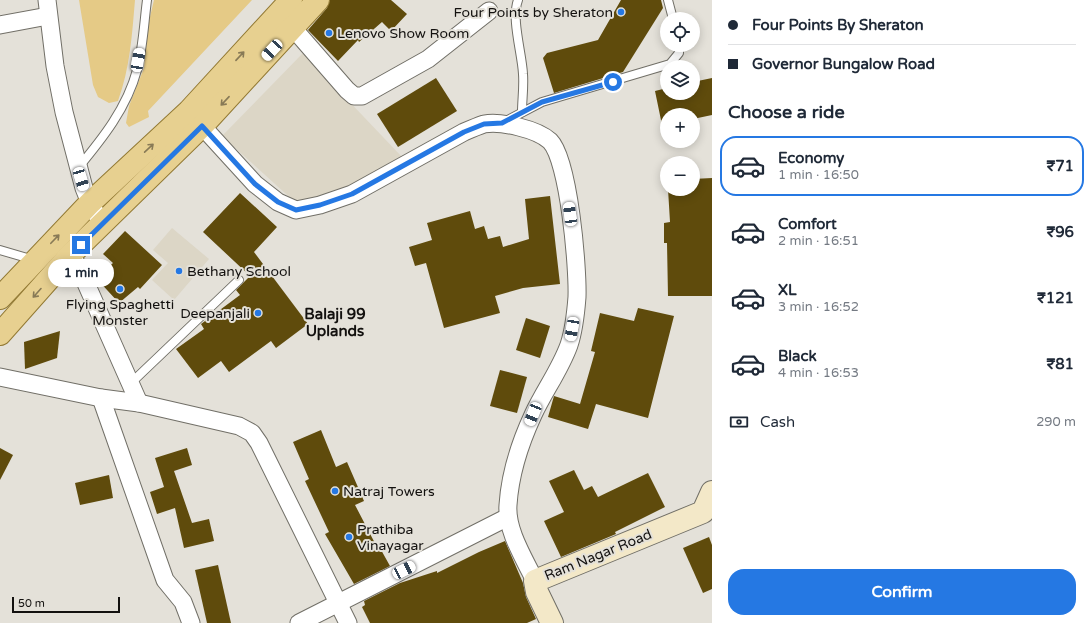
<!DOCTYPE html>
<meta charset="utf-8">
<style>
:root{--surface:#fff;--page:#f6f6f7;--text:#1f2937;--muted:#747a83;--line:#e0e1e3;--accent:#2578e3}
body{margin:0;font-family:"Varela Round",sans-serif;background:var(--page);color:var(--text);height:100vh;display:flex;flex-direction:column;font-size:15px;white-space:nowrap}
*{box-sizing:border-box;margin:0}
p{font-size:13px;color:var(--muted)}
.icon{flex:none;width:22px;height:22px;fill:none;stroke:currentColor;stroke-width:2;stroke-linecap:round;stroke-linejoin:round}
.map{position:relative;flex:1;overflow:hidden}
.drawer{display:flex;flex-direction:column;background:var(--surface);width:380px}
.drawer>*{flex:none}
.guide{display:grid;align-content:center;height:88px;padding:0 16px;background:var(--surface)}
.fabs{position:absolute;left:660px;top:12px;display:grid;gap:8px}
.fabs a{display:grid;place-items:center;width:40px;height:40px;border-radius:50%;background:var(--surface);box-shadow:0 2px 10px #0003;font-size:20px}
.scale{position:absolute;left:12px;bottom:10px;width:108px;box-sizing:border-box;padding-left:4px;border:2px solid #13110f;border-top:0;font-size:11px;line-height:14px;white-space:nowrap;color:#13110f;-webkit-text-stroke:3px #e4e1d9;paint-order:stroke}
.end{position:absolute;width:18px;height:18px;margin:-9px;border:5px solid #2578e3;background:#fff;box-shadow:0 0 0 2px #fff}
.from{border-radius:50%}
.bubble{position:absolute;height:28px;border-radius:14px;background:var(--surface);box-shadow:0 2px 10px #0003;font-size:13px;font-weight:700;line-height:28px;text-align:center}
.car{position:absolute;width:12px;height:24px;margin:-12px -6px;border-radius:5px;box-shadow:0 0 3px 1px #0007;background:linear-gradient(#fff 24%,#345 0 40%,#fff 0 76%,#345 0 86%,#fff 0)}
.guide b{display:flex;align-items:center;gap:14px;height:38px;font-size:15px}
.guide b+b{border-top:1px solid var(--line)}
.guide i{width:10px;height:10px;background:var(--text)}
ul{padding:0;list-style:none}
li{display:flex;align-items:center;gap:12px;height:60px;margin:0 8px 6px;padding:0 8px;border:2px solid transparent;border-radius:16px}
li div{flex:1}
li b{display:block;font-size:15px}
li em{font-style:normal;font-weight:700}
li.selected{border-color:var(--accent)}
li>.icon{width:36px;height:36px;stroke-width:1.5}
h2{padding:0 16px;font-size:18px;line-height:48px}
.pay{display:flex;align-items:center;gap:10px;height:44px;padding:0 16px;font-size:15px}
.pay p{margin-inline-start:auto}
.cta{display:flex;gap:8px;margin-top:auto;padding:8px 16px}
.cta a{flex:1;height:46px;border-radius:16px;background:var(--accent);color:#fff;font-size:16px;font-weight:700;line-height:46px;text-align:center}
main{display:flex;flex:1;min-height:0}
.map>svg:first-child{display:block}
</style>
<main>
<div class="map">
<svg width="712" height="623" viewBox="0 0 712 623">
<rect width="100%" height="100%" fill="#e4e1d9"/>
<g fill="#dcd6c6">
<polygon points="303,53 403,158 330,196 296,203 222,136"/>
<polygon points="172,228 209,259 174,300 152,280 168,263 153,250"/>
</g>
<g fill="#e5ca86">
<path d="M 79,0 L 135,0 C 132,35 130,68 118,101 L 109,103 L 98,97 L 93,85 Z"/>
<polygon points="154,0 252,0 148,111 149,117 129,127 126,123 129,106 144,68 148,25"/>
</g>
<g fill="#5f4b0c">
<polygon points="330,0 391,0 407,14 391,31 382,22 359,42 358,40 338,61 308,30 327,8"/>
<polygon points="621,0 661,0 663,8 623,72 554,93 543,58 547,53 598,40"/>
<polygon points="436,78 457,111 398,147 377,114"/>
<polygon points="712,78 712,115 693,119 693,115 667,115 667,124 662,125 655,91 667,88 667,93 693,93 693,82"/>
<polygon points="712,178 712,296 668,296 667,243 664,243 664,223 670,222 668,189 693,189 693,179"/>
<polygon points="240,193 277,227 254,252 308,324 276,348 271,341 229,372 221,361 198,378 176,349 204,329 201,324 240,295 236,290 250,276 203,232"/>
<polygon points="550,196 560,284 523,288 495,296 500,313 444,328 426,263 415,266 409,247 432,240 427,223 470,211 475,229 484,226 488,239 500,236 503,247 529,239 525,199"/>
<polygon points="125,231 162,265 140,289 138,287 119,303 96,278 113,263 103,254"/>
<polygon points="638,308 674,316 648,418 596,404 588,429 548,417 554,396 580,404 595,352 591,351 600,313 634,321"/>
<polygon points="526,318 550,326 540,358 516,350"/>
<polygon points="60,331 57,358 25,369 24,342"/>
<polygon points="500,370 527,377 517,413 490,406"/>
<polygon points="321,430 336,467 347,462 364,501 355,505 378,549 380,548 390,566 354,584 325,534 329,532 305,481 309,479 293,442"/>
<polygon points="0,448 13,455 0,480"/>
<polygon points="187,448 192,465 174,471 192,523 209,519 214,541 184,548 175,508 157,514 150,492 164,487 155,458"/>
<polygon points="574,470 584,490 592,486 598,497 648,473 665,507 615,532 616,534 561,557 544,521 564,512 549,481"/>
<polygon points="109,475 113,498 80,505 75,483"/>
<polygon points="709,537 712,545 712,589 703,593 683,548"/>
<polygon points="505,541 523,583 526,597 536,619 527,623 370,623 362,607 365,605 364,601 400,583 437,571 437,573 479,552"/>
<polygon points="218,565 231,623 207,623 195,570"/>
</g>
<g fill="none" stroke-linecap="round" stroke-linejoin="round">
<g stroke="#716f67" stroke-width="10">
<g id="lane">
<path d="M 518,0 C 511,19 522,53 523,74 C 524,87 522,100 522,112"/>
<polyline points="668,0 673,19"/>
<polyline points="504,122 542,102 670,64 679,53 679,45"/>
<path d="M 78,168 C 102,139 127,108 137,70 C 143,48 144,23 147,0"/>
<polyline points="0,250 34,260"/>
<polyline points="131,383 239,280"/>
</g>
</g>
<g stroke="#716f67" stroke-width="19">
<g id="street">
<polyline points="47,0 55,66 64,112 84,188 90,203 102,224"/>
<polyline points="0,25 48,16"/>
<polyline points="293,28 347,90 354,96 362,96 428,59 489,11"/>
<path d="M 202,126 L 255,184 L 278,202 L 296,210 L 320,205 L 352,194 L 464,132 C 471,129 478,126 484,124 C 501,121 537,129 550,141 C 569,160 578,268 577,297 C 576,310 573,333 569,345 C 560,370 544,391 533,415 C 520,443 510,474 508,505 C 506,530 524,558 535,581"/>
<polyline points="71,254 81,272 139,403"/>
<polyline points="0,377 101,398 139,403 239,426 252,433 259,443 348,623"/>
<polyline points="101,398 165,580 183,602 191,623"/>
<polyline points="299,623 508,517"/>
</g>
</g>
<g stroke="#716f67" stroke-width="24">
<polyline id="secondary" points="552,623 537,592 535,581 703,512 712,492"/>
</g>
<g stroke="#927933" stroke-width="24">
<g id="primary">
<polyline points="0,298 90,203 189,111 291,0"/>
<polyline points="0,334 71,254 202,126 318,0"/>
</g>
</g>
<use href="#lane" stroke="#fff" stroke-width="8"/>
<use href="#street" stroke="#fff" stroke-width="17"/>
<use href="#secondary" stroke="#f3e8c8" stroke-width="22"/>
<use href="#primary" stroke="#e7d090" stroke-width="22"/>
</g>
<defs><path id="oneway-shaft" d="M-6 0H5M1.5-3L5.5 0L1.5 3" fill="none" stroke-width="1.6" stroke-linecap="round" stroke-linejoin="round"/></defs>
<g stroke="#887a56">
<use href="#oneway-shaft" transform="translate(240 56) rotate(-47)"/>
<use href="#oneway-shaft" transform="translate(225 101) rotate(133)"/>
<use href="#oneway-shaft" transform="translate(149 148) rotate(-43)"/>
<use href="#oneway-shaft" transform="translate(55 239) rotate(-46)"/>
<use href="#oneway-shaft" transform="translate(37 293) rotate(132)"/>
</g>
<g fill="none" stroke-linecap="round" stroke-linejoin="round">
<polyline stroke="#2578e3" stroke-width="5" points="81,245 202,126 255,184 278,202 296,210 320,205 352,194 464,132 484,124 502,123 542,102 613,82"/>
</g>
<g fill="#2578e3" stroke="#e4e1d9" stroke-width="1.5">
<circle cx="621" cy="12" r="4"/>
<circle cx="329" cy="33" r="4"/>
<circle cx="179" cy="271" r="4"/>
<circle cx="120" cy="289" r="4"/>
<circle cx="258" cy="313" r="4"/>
<circle cx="335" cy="491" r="4"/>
<circle cx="349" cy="537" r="4"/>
</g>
<g text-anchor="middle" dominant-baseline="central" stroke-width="4" stroke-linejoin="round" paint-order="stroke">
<g font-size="14" fill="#13110f" stroke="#e4e1d9" text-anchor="start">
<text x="613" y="12" text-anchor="end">Four Points by Sheraton</text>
<text x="337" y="33">Lenovo Show Room</text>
<text x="187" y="271">Bethany School</text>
<text x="120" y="304" text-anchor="middle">Flying Spaghetti<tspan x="120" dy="16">Monster</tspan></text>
<text x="250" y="313" text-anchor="end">Deepanjali</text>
<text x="343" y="491">Natraj Towers</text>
<text x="357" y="529">Prathiba<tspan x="357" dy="16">Vinayagar</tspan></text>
</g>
<g font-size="14" fill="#13110f" stroke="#e4e1d9">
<text transform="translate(598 555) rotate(-22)">Ram Nagar Road</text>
</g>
<g font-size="15" font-weight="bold" fill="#13110f" stroke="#e4e1d9">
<text x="335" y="314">Balaji 99<tspan x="335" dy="17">Uplands</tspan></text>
</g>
</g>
</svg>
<div class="fabs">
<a><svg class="icon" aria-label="locate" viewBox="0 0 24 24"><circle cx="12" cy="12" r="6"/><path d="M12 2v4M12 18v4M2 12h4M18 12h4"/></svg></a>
<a><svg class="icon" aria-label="layers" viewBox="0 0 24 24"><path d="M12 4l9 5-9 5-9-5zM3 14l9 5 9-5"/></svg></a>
<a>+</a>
<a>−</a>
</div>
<div class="scale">50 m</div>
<i class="end from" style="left:613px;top:82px"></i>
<i class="end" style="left:81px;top:245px"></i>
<div class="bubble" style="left:48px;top:259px;width:66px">1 min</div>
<i class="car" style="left:272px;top:50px;rotate:223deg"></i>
<i class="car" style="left:138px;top:60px;rotate:10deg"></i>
<i class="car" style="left:81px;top:179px;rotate:163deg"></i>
<i class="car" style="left:570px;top:214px;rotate:352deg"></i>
<i class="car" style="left:572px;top:329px;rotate:190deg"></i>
<i class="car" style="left:533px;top:414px;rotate:202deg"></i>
<i class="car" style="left:404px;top:570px;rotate:63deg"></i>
</div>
<section class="drawer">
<div class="guide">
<b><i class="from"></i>Four Points By Sheraton</b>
<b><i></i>Governor Bungalow Road</b>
</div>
<h2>Choose a ride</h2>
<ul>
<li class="selected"><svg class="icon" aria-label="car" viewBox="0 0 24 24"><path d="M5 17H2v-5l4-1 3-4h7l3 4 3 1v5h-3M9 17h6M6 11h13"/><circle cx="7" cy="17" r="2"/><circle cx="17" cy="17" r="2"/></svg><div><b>Economy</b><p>1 min · 16:50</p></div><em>₹71</em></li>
<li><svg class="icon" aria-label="car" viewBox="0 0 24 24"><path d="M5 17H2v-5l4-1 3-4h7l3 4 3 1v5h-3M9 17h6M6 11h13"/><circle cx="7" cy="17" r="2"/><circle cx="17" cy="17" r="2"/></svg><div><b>Comfort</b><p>2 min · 16:51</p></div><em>₹96</em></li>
<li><svg class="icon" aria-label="car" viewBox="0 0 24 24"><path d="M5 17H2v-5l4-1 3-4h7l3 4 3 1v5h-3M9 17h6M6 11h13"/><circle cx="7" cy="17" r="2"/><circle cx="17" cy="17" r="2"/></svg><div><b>XL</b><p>3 min · 16:52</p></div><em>₹121</em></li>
<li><svg class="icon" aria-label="car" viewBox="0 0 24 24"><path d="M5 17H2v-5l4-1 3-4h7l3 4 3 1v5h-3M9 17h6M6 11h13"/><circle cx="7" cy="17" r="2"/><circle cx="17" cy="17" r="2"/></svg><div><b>Black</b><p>4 min · 16:53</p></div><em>₹81</em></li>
</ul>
<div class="pay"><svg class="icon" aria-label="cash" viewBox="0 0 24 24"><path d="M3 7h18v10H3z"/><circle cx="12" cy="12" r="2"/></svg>Cash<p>290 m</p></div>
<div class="cta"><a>Confirm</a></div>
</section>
</main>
